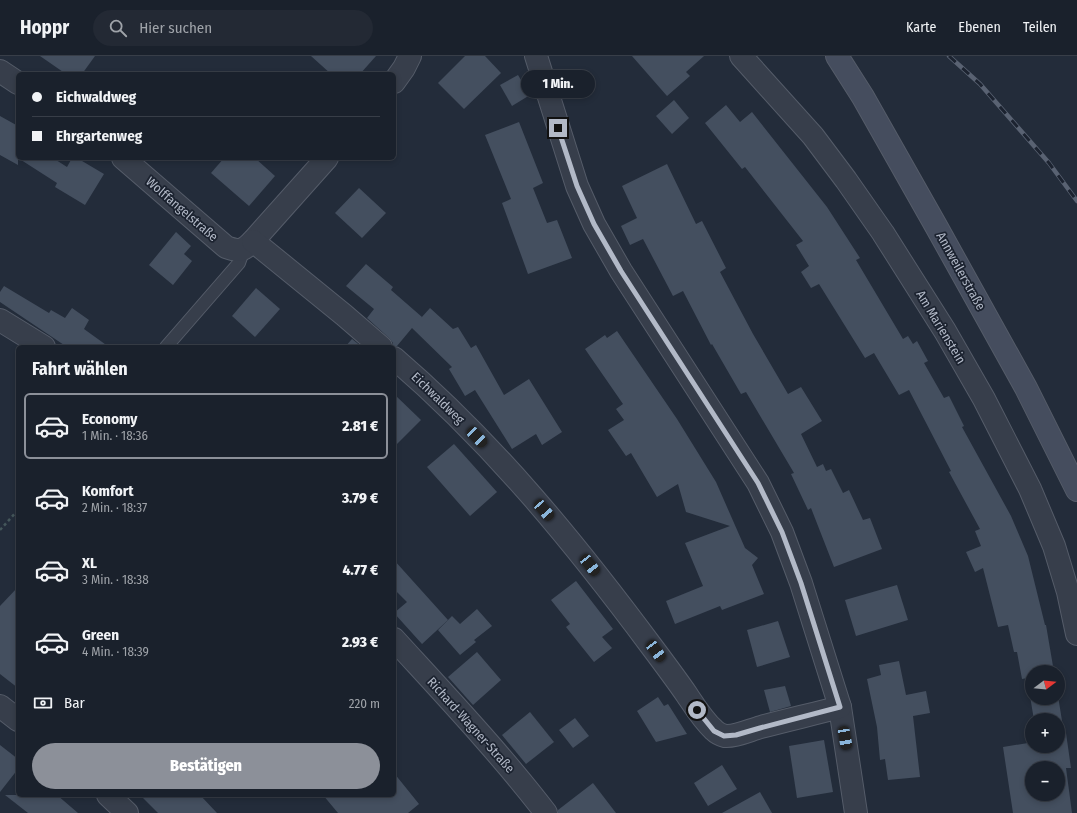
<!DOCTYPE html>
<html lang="de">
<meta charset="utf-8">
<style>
:root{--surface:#1a212c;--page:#232934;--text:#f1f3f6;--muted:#9fa3a9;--line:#383e48;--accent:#8c9099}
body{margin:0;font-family:"Fira Sans Condensed",sans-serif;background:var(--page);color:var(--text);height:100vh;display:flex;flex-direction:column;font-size:15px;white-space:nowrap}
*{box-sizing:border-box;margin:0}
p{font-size:13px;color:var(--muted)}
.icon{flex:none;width:22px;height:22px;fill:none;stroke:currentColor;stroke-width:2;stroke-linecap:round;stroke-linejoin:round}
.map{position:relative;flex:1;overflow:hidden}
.drawer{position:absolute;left:16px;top:289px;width:380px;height:452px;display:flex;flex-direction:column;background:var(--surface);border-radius:6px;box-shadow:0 2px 6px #0003,0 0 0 1px var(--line)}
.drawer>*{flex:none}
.guide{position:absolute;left:16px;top:16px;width:380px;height:88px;border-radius:6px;box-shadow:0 2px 6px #0003,0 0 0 1px var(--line);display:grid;align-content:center;height:88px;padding:0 16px;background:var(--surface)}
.needle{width:26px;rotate:74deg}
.buttons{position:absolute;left:1025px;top:609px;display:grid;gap:8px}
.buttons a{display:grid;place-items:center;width:40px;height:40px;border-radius:50%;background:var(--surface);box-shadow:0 2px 6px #0003,0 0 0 1px var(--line);font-size:20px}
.end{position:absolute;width:18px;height:18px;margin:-9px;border:5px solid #b2b9c7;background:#111;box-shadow:0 0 0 2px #111}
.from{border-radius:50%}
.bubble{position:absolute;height:28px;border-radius:14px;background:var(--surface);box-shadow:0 2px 6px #0003,0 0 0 1px var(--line);font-size:13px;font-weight:800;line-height:28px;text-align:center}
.car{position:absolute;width:12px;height:24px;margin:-12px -6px;border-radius:5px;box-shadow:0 0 3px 1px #0007;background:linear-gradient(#222 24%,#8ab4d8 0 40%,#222 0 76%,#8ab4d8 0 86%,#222 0)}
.guide b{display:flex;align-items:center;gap:14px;height:38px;font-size:15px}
.guide b+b{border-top:1px solid var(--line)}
.guide i{width:10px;height:10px;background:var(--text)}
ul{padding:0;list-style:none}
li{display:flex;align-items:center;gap:12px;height:66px;margin:0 8px 6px;padding:0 8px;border:2px solid transparent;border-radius:6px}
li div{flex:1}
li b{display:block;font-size:15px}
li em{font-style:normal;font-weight:800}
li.selected{border-color:var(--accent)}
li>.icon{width:36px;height:36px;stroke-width:1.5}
h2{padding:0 16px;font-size:18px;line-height:48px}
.pay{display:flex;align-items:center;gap:10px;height:44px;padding:0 16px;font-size:15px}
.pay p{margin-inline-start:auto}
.button{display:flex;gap:8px;margin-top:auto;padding:8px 16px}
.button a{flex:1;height:46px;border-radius:24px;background:var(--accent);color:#fff;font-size:16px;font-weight:800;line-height:46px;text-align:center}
header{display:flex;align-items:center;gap:24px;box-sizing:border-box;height:56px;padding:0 20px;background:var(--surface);border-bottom:1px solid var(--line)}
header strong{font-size:19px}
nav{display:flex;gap:22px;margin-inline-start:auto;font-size:14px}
.search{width:280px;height:36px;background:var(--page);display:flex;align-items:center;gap:10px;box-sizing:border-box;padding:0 14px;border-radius:22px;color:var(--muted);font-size:15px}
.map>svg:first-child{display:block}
</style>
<header>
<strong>Hoppr</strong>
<div class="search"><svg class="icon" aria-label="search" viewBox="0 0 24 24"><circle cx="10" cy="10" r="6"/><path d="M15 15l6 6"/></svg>Hier suchen</div>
<nav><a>Karte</a><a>Ebenen</a><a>Teilen</a></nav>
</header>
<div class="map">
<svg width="1077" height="757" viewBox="0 0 1077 757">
<rect width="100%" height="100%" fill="#232c3a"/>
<g fill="#444f5f" fill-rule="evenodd">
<polygon points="40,0 95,0 82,18 66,18"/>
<polygon points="311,0 376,0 360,18 331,18"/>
<polygon points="465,0 485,0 501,17 464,53 438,27"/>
<polygon points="632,0 704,0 686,16 690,20 667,40"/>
<polygon points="518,19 530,39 512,50 500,29"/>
<polygon points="674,44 689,62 672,78 656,60"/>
<path d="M 726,49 L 740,66 L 752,56 L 827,151 L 860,202 L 856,204 L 903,283 L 908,280 L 913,288 L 917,285 L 928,305 L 924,307 L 944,342 L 949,340 L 964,370 L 962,371 L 1011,460 L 1028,500 L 1045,569 L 1046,569 L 1054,616 L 1032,616 L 1032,642 L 1058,642 L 1058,640 L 1064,677 L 1066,677 L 1071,712 L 1066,712 L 1072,757 L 1013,757 L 1003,691 L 1028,687 L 1027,682 L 1032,682 L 1032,690 L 1058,690 L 1058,664 L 1034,664 L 1027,622 L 1022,623 L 1017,596 L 1014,596 L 1008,569 L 998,571 L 983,512 L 975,516 L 966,496 L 981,490 L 975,475 L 980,473 L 949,416 L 951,415 L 909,334 L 899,339 L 874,297 L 865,302 L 819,228 L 811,232 L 801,216 L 809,210 L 796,189 L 803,185 L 745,111 L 742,113 L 705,67 ZM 1032,712 L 1058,712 L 1058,738 L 1032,738 Z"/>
<polygon points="0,60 18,70 18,102 53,102 67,111 72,102 77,102 104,118 85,149 55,131 57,127 18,102 18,109 0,99"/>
<polygon points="519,66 543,127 533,132 547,167 557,164 572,202 528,218 502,147 511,143 485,79"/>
<polygon points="224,102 255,102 275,120 249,150 211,117"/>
<polygon points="667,108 696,168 702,165 726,212 720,216 753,278 788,338 801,331 822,365 801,378 817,411 823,408 826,415 831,413 843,437 849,434 863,464 870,462 882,493 834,511 811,452 808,454 791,418 794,417 746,336 741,338 712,288 711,289 683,235 673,240 643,183 630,189 621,170 637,162 622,130"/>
<polygon points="359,132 386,157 362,182 335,157"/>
<polygon points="176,176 191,190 184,198 192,205 173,229 149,209"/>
<polygon points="366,208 393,231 391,234 422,261 421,262 430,252 453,273 458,271 471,292 476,289 504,339 529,323 562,376 542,389 536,378 512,393 475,334 465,340 449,313 452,311 412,272 397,290 393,290 393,287 389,282 367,262 374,253 346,230"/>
<polygon points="4,230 49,257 51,254 65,262 72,252 89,264 84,273 109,291 67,291 0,246 0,236"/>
<polygon points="256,232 280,253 255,281 232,260"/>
<polygon points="617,275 677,363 716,426 745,492 758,502 752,509 764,538 722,554 720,550 675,568 666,545 703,530 685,487 730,470 686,456 678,428 657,441 631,397 626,400 608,374 624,364 616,353 623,348 585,293 605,279 607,282"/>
<polygon points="352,283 362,291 345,291"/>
<polygon points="394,338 421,364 394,391"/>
<polygon points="454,388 497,436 470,460 427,411"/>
<polygon points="394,504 448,564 422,588 394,557 407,546 394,533"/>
<polygon points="576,525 613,573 602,581 612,592 594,606 566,571 570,568 551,544"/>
<polygon points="897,529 908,564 856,580 845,544"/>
<polygon points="18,531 18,632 0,618 0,550"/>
<polygon points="477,553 492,570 474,584 476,586 460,599 438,574 452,560 460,568"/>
<polygon points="778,565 790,601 757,611 747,574"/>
<polygon points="477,596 501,624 473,649 448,621"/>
<polygon points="899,605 906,639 926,635 930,657 913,660 920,721 888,724 885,703 880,704 877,671 867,623 881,619 879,609"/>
<polygon points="785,630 791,650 770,656 764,634"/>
<polygon points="658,641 664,650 668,648 687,678 656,686 637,655"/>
<polygon points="530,656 554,686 526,708 502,679"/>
<polygon points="575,662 589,680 573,692 559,674"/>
<polygon points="824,684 833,736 797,742 789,690"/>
<polygon points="0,689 18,703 18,713 0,736"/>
<polygon points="722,709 737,733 708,750 694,727"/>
<polygon points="394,717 419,748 408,757 338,757 323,739 394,739"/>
<polygon points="593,727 616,757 558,757 558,754"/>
<polygon points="760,736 772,757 722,757"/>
<polygon points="5,739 57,739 78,757 28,757"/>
<polygon points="140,739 200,739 217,757 158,757"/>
</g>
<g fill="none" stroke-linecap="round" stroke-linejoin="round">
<g stroke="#555c69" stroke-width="14">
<polyline id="lane" points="166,291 239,207 244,193"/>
</g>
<g stroke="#555c69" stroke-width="24">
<g id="street">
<polyline points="536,0 577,130 594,168 621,215 758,427 782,476 801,527 840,651 856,757"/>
<polyline points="741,0 813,80 846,124 883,177 945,275 984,343 1030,433 1054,490 1068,536 1077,578"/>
<polyline points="0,15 18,27"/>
<polyline points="394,26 404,12 410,0"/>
<path d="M 123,102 L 226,191 C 239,196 243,195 253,185 L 327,102"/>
<polyline points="253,185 344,259 381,291"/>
<polyline points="0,264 44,291"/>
<path d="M 394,302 C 494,388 574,486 652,591 C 664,607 676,623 687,639 C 695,651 703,664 714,674 C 716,676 721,679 725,680 C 736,681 750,674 761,671 C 787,664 814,658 840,651"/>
<path d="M 394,583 C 446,640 499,696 546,757"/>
<polyline points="0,650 18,664"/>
<polyline points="108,739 127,757"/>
</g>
</g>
<g stroke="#555c69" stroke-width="24">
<polyline id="secondary" points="837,0 863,41 936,170 1026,332 1077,434"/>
</g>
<polyline stroke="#45575b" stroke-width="2.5" stroke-dasharray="3 3" stroke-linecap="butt" points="0,474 18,454"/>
<use href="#lane" stroke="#373e4b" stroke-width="12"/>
<use href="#street" stroke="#373e4b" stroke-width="22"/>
<use href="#secondary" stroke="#454d5e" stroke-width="22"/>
<g stroke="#596272" stroke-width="4.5">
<polyline id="rail" points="949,0 980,28 1049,107 1077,145"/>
</g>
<use href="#rail" stroke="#1c2330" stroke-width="3" stroke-dasharray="9" stroke-linecap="butt"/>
</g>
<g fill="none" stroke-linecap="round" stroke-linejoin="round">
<polyline stroke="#b2b9c7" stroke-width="5" points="558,72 577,130 594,168 621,215 758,427 782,476 801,527 840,651 760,672 736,679 724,680 714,675 697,654"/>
</g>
<g text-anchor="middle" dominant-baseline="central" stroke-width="3.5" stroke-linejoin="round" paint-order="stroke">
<g font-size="13" fill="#b2b9c7" stroke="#1c2330">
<text transform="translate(182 153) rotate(41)">Wolffangelstraße</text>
<text transform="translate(961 215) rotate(61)">Annweilerstraße</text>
<text transform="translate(941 271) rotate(59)">Am Marienstein</text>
<text transform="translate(438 342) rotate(44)">Eichwaldweg</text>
<text transform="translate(471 669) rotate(48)">Richard-Wagner-Straße</text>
</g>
</g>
</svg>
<div class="buttons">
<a><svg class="needle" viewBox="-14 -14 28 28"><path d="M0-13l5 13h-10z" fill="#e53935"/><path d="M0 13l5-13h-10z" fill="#9fa3a9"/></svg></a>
<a>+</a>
<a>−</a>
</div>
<i class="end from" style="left:697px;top:654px"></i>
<i class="end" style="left:558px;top:72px"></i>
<div class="bubble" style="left:521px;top:14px;width:74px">1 Min.</div>
<i class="car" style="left:477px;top:381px;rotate:136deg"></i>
<i class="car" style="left:544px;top:454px;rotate:139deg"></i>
<i class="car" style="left:590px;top:509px;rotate:142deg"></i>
<i class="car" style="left:656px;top:595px;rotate:143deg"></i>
<i class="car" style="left:845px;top:682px;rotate:170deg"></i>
<div class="guide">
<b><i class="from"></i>Eichwaldweg</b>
<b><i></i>Ehrgartenweg</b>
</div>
<section class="drawer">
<h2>Fahrt wählen</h2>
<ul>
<li class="selected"><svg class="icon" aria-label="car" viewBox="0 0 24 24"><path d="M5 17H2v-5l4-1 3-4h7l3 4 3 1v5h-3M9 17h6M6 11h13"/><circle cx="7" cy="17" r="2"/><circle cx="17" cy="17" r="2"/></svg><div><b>Economy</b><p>1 Min. · 18:36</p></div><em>2.81 €</em></li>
<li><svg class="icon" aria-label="car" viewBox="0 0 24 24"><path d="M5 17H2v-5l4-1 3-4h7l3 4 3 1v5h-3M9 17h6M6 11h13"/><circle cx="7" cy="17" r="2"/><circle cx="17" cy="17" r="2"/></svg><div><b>Komfort</b><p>2 Min. · 18:37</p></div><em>3.79 €</em></li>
<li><svg class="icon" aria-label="car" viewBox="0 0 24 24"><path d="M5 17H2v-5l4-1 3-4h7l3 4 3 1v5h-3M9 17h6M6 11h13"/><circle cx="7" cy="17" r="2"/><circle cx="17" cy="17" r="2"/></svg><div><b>XL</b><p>3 Min. · 18:38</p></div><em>4.77 €</em></li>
<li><svg class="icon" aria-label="car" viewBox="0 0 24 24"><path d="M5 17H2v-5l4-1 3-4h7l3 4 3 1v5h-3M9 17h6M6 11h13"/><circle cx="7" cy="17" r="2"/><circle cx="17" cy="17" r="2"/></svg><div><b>Green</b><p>4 Min. · 18:39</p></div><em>2.93 €</em></li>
</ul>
<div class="pay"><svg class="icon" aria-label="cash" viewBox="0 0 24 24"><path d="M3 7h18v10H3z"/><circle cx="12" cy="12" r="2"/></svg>Bar<p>220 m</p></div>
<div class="button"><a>Bestätigen</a></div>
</section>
</div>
